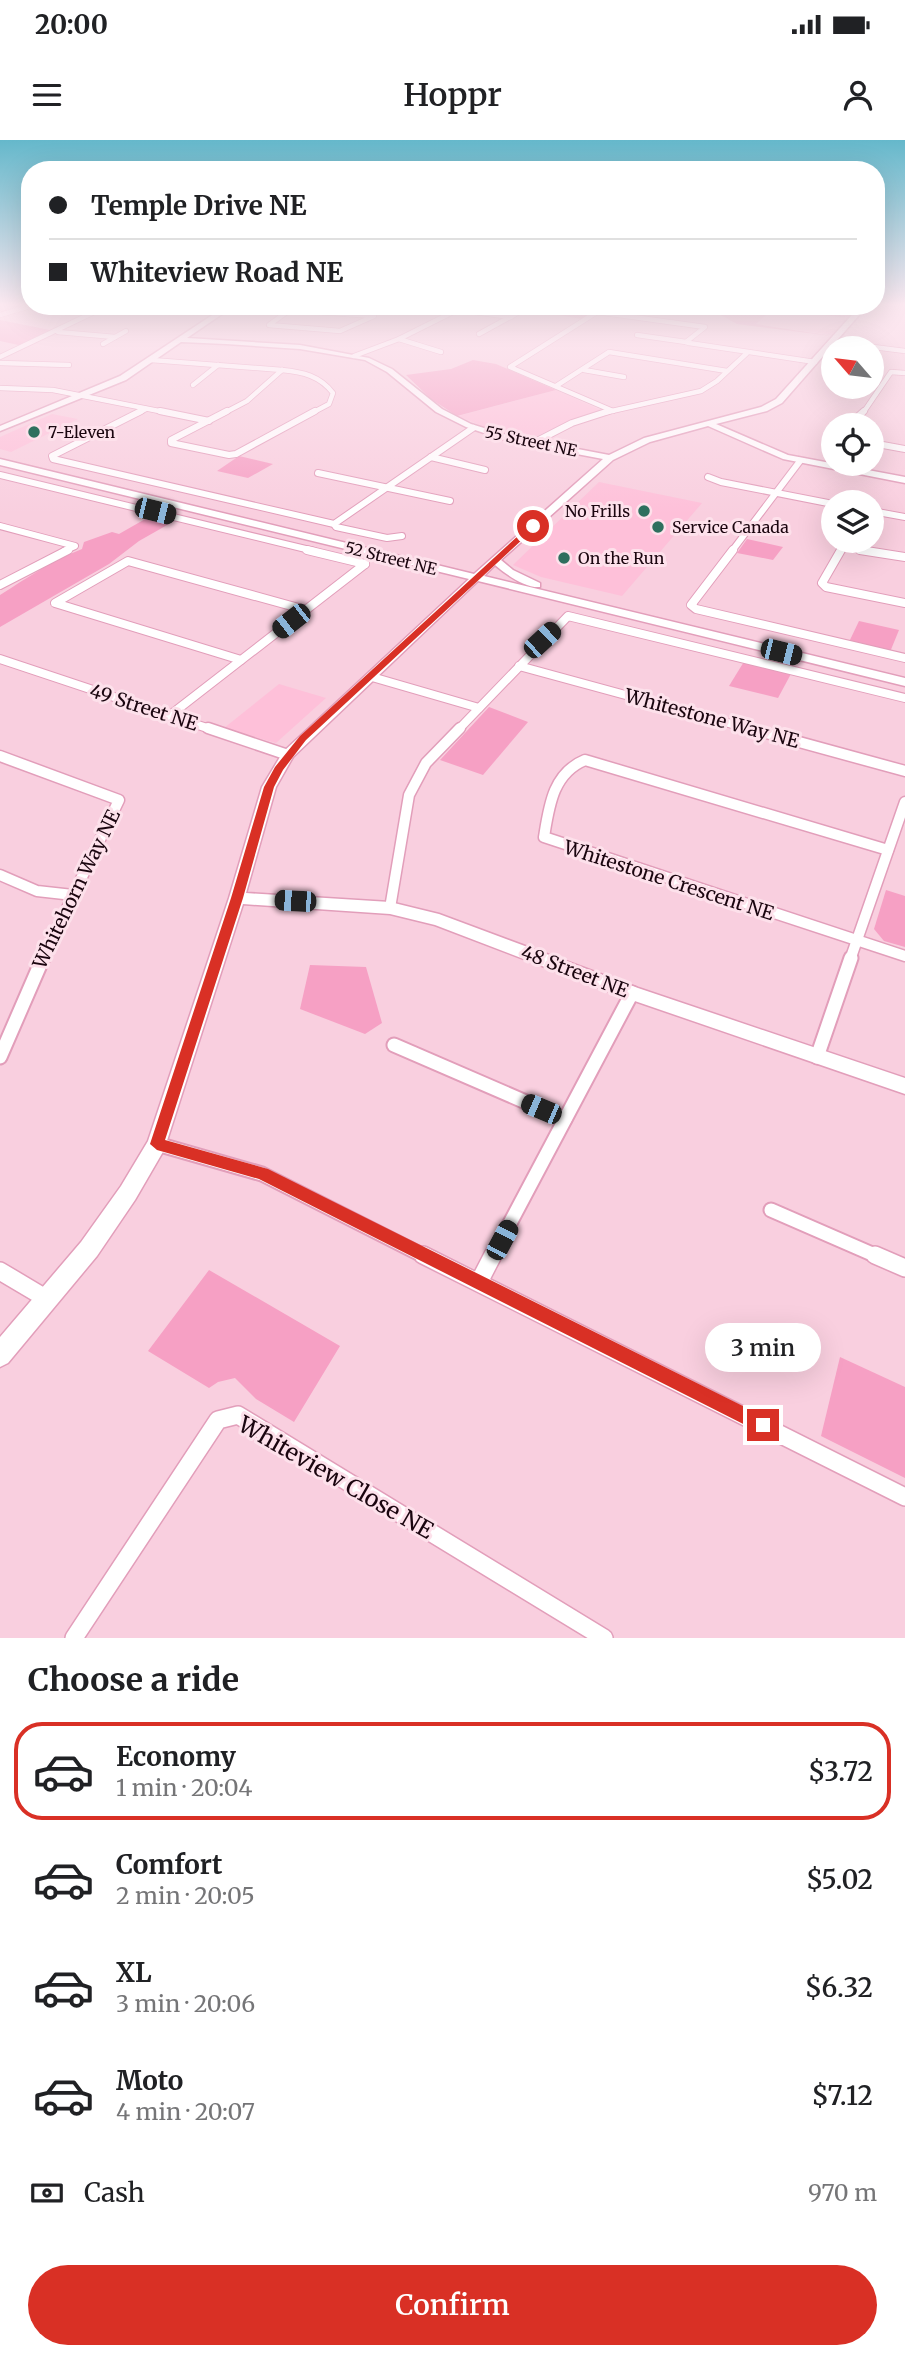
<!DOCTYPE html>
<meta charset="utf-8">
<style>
:root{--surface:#fff;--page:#f6f6f6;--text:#202124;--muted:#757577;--line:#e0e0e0;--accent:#d93025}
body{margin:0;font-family:Merriweather,serif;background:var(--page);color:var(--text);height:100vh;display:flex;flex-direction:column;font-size:26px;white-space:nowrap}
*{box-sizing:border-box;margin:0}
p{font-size:23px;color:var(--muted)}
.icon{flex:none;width:38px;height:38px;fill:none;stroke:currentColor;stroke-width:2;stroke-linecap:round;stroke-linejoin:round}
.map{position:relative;height:1498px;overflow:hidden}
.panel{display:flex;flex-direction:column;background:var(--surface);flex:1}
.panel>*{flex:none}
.banner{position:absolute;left:21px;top:21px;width:864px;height:154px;border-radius:28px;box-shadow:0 7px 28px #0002;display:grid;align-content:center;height:154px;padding:0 28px;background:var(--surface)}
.needle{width:46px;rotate:298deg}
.buttons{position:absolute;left:821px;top:196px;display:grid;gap:14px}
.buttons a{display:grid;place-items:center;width:63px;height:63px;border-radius:50%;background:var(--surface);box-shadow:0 7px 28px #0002;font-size:35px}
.end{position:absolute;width:32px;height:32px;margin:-16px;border:9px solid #d93025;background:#fff;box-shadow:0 0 0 4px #fff}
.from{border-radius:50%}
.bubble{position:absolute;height:49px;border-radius:24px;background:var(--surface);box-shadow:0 7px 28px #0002;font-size:23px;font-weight:600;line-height:49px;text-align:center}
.car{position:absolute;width:21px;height:42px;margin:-21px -10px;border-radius:9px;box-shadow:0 0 5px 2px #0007;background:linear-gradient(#222 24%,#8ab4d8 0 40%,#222 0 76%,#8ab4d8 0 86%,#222 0)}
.banner b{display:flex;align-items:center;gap:24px;height:66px;font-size:26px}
.banner b+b{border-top:2px solid var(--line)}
.banner i{width:18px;height:18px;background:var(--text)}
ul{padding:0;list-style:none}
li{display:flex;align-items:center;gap:21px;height:98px;margin:0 14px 10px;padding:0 14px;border:4px solid transparent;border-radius:28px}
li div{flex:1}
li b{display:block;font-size:26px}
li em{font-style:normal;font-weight:600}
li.current{border-color:var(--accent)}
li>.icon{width:63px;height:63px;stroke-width:1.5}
h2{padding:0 28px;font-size:32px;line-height:84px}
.pay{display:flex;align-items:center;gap:18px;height:77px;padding:0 28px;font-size:26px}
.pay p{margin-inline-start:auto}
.primary-button{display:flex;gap:14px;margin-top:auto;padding:14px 28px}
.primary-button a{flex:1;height:80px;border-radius:42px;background:var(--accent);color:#fff;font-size:28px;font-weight:600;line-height:80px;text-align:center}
.status{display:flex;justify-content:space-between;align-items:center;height:49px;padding:0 35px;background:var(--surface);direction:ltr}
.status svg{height:19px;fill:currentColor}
header{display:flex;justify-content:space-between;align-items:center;height:91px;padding:0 28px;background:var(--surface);font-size:32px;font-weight:600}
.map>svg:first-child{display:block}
</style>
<div class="status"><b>20:00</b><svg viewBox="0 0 49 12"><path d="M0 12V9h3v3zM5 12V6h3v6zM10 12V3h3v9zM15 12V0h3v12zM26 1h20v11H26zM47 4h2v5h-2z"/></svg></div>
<header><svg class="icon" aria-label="menu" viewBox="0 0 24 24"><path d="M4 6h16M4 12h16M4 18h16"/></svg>Hoppr<svg class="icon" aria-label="person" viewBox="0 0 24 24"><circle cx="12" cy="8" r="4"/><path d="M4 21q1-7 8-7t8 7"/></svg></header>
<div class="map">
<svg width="905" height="1498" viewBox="0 0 905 1498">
<rect width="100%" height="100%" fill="#f9cfdf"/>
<g fill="#fec0d9">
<polygon points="772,169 848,178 832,195 756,184"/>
<polygon points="556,250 603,271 563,284 530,299 487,288 458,276"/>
<polygon points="52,274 78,279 11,312 0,309 0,297"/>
<polygon points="599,342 702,363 622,456 541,437 513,425"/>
<polygon points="279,544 326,558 276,603 224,588"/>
</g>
<g fill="#f6a0c4">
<polygon points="535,166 605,166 594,169 597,171 581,179 529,170"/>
<polygon points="704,166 859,166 848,178 773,169 756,184 832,196 737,184"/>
<polygon points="0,180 55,191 23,206 0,201"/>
<polygon points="473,220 496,224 556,250 457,276 431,259 406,235 451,229"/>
<polygon points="239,316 273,324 248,338 217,331"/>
<path d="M 154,374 L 176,380 L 139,401 L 109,424 L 0,487 L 0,455 C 27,438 51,421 82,409 L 84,402 L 112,392 L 119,394 Z"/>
<polygon points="747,399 783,407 773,420 737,413"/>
<polygon points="859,481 899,490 890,512 849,502"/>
<polygon points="745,520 792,532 778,558 729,546"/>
<polygon points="489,567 528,582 483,635 440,620"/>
<polygon points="886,750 905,756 905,807 884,801 874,789"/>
<polygon points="310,825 366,827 382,883 365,894 300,869"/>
<polygon points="209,1130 340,1206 294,1282 256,1259 235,1238 218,1242 209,1248 148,1211"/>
<polygon points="840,1217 905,1247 905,1338 821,1296"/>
</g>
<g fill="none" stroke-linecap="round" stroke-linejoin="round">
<g stroke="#e29eba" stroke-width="6">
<g id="street-far5">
<polyline points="70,166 154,172 168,166"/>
<polyline points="432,166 511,177"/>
<polyline points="290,170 374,176 340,191 269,185 295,166"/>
<polyline points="0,175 30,166"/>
<polyline points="58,192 115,197"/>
<polyline points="479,194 530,166"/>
<polyline points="637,195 686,202"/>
<polyline points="399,199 441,212"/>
<polyline points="834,202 905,211"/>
<polyline points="103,204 126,191"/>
<polyline points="354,216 399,199 457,170"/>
<polyline points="0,217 107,166"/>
<polyline points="151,220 282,230"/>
<polyline points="0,223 69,225"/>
<path d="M 282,230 C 303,232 320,236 333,253 L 329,264 L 312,273"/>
<polyline points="584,230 624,237"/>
<polyline points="193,245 218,225"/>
<polyline points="556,246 609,212 727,231"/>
<polyline points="0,248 53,250 169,273"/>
<polyline points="613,271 510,227 597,172 705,187 686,202 689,203 815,222"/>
<polyline points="138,273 146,269"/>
<polyline points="224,273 247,261 282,230"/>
<polyline points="603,273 701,251 717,241 747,213"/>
<polyline points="863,273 891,232 905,233"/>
</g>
</g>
<g stroke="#e29eba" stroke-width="8">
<g id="street-far4">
<polyline points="141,271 52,316 53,319 334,384 473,288"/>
<polyline points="160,271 209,281"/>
<polyline points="227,271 171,300 171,303 229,315 236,314 315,271"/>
<polyline points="848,285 864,271"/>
<polyline points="833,292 830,294 833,296"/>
<polyline points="533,303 572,283 609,271"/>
<polyline points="872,303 905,309"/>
<polyline points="431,317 485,330"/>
<polyline points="318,333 450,361"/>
<polyline points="0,335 314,411"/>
<polyline points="708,337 721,342 833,364"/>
<polyline points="872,371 905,377"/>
<polyline points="334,384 336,387 387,398 402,396"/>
<polyline points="0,386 75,406 64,411"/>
<polyline points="732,411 800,321"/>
<polyline points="840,411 843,407 871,411"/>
</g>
</g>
<g stroke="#e29eba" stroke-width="10">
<g id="street-far3">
<polyline points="307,410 365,424"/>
<polyline points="733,410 691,465 696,469 905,518"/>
<polyline points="841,410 822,443 826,447 905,463"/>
<polyline points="860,410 905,417"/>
<polyline points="0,445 68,410"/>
<polyline points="0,519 213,590"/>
<polyline points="241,520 55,463 128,421 306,470"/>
<polyline points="519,526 754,590"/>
<polyline points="372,537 479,568"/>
<polyline points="169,576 365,424"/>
<polyline points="458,590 568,476 905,558"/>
</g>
</g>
<g stroke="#e29eba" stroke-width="13">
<g id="street-far2">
<polyline points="208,588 288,615"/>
<polyline points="748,588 905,631"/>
<polyline points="0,616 119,660 42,820"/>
<path d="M 888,710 L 585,620 C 553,633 549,666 544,697 L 905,816"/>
<polyline points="0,735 37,751 73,755"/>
<polyline points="390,768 409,655 426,623 460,588"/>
<polyline points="850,820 905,662"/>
</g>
</g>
<g stroke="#e29eba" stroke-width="17">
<g id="street-far1">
<polyline points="394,905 565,979"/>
<polyline points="0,917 43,818"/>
<polyline points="817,917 851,818"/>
<polyline points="157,1004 262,1034 426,1117"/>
<polyline points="771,1070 879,1117"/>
<polyline points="492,1117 632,853"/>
</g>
</g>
<g stroke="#e29eba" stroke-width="20">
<g id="street">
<polyline points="423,1115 905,1357"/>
<polyline points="875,1115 905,1128"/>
<polyline points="0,1131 47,1159"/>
<polyline points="479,1142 493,1115"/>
<polyline points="74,1498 218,1280 238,1275 604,1498"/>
</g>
</g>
<g stroke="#e29eba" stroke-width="3">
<path id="secondary" d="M 226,166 L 234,166 L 187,198 L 300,205 L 369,218 L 392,229 L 442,269 L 471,284 L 510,296 L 609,315 L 644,298 L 761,267 L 776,259 L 860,166 L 867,166 L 782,263 L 767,271 L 716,284 L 788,315 L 905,337 L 905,343 L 783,319 L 708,286 L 650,302 L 613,320 L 501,420 L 513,430 L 540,443 L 540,447 C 525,448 507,435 495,425 L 484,436 L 905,538 L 905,546 L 478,441 L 293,617 L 276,647 L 246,753 L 390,762 L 439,774 L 638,848 L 905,938 L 905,954 L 626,858 L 435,785 L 390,774 L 243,764 L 164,1010 L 135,1060 L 97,1116 L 8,1223 L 0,1227 L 0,1197 L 81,1102 L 121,1046 L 148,1001 L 229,758 L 262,647 L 283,612 L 469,439 L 0,325 L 0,319 L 474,434 L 603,319 L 508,301 L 466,287 L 436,272 L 387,232 L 365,220 L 300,209 L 226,204 L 181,202 L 126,240 L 0,291 L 0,286 L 120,236 Z"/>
</g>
<use href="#street-far5" stroke="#fff" stroke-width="4.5"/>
<use href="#street-far4" stroke="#fff" stroke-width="6"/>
<use href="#street-far3" stroke="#fff" stroke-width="8"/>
<use href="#street-far2" stroke="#fff" stroke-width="10"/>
<use href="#street-far1" stroke="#fff" stroke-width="13"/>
<use href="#street" stroke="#fff" stroke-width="17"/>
<use href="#secondary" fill="#fff" fill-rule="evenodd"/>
</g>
<linearGradient id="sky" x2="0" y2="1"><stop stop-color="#65b8cb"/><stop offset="0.44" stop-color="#fce9f1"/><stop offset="1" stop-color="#fce9f1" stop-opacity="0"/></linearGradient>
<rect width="905" height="374" fill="url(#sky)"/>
<polygon fill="#d93025" points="531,384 537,386 306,600 283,630 274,647 243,758 165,1000 268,1029 769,1279 772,1285 769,1291 763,1294 259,1039 157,1010 150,1004 231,758 264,647 275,627 300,596"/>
<g fill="#2e6f5e" stroke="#fde1eb" stroke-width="2.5">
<circle cx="34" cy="292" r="7"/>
<circle cx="644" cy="371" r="7"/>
<circle cx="658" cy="387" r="7"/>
<circle cx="564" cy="418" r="7"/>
</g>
<g text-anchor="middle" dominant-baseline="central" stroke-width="6" stroke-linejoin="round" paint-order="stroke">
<g font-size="16" fill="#1a050f" stroke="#fde1eb" text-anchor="start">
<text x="48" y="292">7-Eleven</text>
<text x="630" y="371" text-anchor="end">No Frills</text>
<text x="672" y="387">Service Canada</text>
<text x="578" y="418">On the Run</text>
</g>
<g font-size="16" fill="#1a050f" stroke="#fde1eb">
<text transform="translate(531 301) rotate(12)">55 Street NE</text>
<text transform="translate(391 418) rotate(14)">52 Street NE</text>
</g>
<g font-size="19" fill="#1a050f" stroke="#fde1eb">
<text transform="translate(144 567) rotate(18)">49 Street NE</text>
<text transform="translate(712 578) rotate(15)">Whitestone Way NE</text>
<text transform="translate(669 740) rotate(18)">Whitestone Crescent NE</text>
<text transform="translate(76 749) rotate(-64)">Whitehorn Way NE</text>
<text transform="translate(575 831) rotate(21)">48 Street NE</text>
</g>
<g font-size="23" fill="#1a050f" stroke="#fde1eb">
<text transform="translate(336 1337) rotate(30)">Whiteview Close NE</text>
</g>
</g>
</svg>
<div class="buttons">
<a><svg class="needle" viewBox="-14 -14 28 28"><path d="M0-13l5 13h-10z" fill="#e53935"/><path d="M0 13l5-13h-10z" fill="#757577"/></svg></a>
<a><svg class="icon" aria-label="locate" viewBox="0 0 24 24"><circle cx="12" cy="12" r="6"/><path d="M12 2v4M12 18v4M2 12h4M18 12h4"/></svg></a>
<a><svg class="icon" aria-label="layers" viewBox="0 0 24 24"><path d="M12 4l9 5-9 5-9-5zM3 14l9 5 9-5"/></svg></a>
</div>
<i class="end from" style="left:533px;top:386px"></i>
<i class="end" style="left:763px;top:1285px"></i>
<div class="bubble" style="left:705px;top:1183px;width:116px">3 min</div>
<i class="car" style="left:155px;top:371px;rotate:104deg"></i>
<i class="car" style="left:291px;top:481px;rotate:232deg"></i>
<i class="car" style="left:542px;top:500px;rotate:47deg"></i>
<i class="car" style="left:781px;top:512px;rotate:104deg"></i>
<i class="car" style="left:295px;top:761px;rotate:273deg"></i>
<i class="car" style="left:541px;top:969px;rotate:293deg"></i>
<i class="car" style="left:502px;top:1100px;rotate:28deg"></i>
<div class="banner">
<b><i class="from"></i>Temple Drive NE</b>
<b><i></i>Whiteview Road NE</b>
</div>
</div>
<section class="panel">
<h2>Choose a ride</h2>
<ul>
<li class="current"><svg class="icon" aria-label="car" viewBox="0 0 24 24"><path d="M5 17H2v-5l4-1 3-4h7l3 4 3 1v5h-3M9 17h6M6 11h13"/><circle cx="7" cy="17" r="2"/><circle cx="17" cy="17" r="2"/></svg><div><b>Economy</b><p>1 min · 20:04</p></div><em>$3.72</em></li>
<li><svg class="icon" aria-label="car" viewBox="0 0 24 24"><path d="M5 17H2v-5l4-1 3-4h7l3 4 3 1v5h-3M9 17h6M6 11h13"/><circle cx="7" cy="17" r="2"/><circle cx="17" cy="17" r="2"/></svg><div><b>Comfort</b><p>2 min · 20:05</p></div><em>$5.02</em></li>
<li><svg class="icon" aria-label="car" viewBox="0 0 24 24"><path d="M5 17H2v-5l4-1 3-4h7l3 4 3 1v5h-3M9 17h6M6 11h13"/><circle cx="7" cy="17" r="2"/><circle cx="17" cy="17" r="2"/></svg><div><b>XL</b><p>3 min · 20:06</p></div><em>$6.32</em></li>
<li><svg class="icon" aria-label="car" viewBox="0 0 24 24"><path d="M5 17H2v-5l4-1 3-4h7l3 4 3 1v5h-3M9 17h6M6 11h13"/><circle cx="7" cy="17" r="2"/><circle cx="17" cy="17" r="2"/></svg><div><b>Moto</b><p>4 min · 20:07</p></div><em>$7.12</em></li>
</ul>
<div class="pay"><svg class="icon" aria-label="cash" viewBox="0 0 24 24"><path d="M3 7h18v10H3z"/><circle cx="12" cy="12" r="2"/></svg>Cash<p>970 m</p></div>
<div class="primary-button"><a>Confirm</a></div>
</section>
